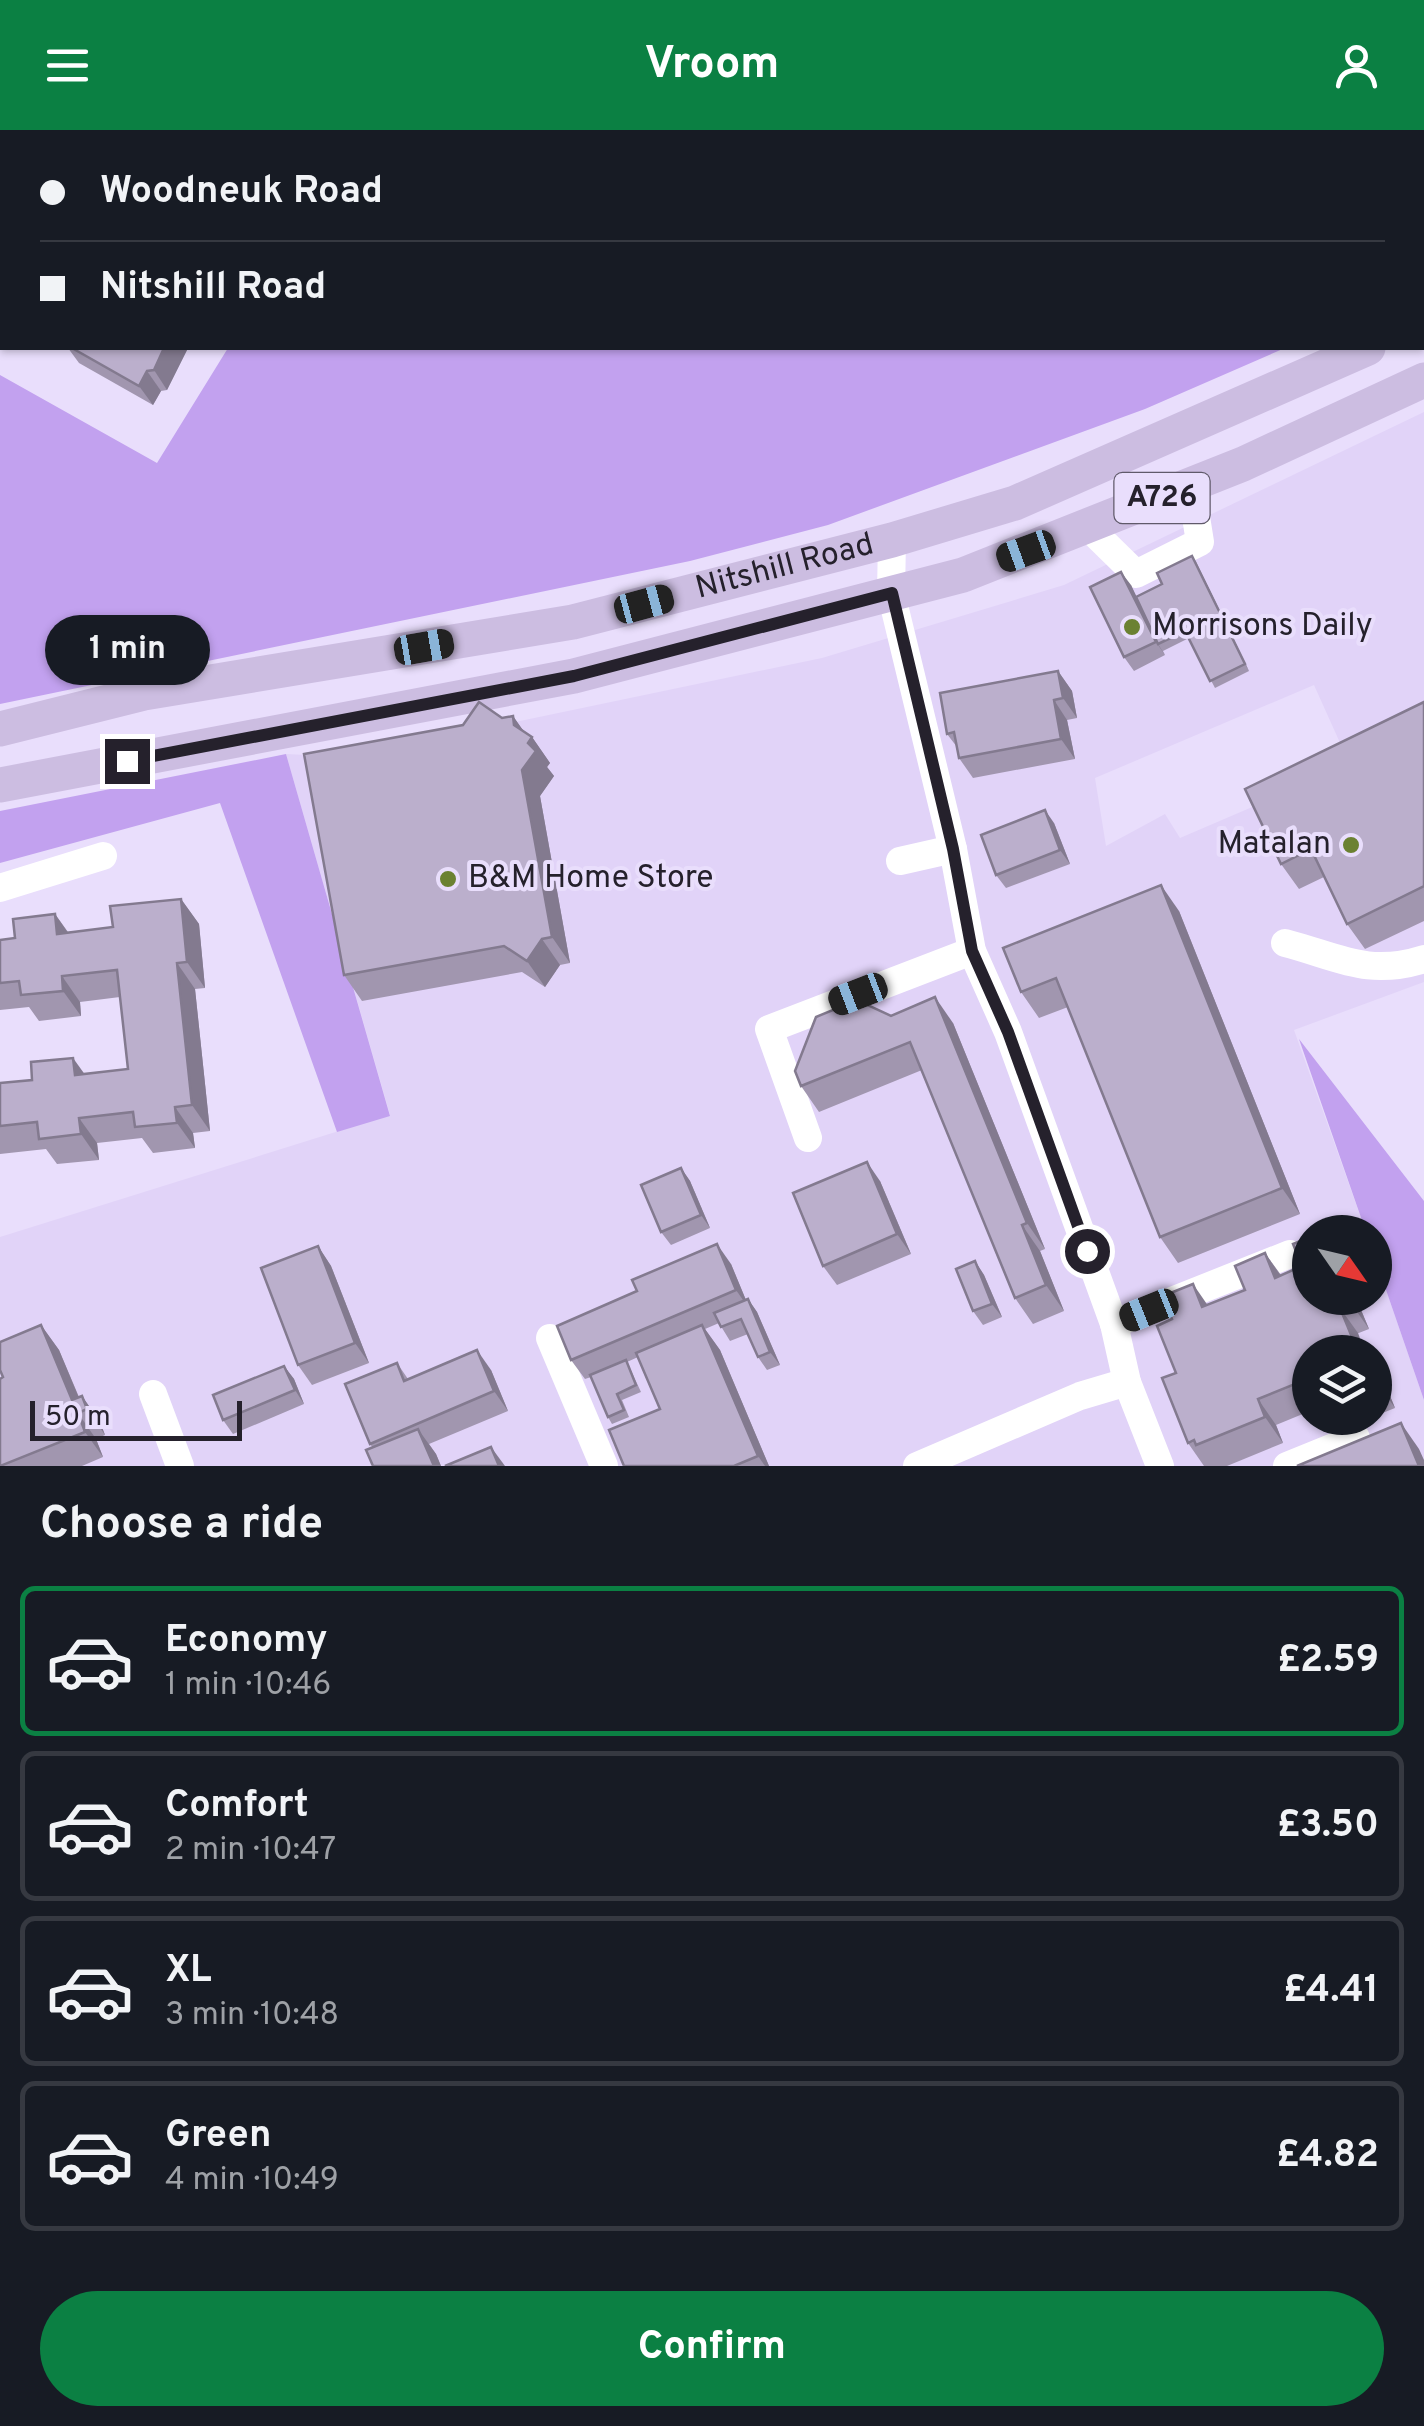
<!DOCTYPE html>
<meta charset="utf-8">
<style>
:root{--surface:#171b24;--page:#20242c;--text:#f1f3f6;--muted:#9ea1a6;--line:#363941;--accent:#0b8043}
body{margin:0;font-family:Overpass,sans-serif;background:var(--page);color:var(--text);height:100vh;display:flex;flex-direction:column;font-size:38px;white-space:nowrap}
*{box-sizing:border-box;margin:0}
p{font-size:32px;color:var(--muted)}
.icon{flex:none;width:55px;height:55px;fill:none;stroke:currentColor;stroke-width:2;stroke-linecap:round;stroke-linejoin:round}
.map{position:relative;height:1336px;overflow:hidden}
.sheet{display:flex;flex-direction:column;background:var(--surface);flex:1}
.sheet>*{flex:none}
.banner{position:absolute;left:0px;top:0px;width:1425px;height:220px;box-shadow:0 2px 8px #0004;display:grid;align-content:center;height:220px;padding:0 40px;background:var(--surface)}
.needle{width:65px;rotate:124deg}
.tools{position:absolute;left:1292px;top:1085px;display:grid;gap:20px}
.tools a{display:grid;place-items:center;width:100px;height:100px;border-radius:50%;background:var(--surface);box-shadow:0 2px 8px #0004;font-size:50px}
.scale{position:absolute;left:30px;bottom:25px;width:212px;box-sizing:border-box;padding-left:10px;border:5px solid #25212c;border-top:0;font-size:28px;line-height:35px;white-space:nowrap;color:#25212c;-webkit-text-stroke:8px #e9defc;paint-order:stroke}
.end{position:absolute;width:45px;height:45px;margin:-22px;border:12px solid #25212c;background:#fff;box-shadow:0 0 0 5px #fff}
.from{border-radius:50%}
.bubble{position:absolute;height:70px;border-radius:35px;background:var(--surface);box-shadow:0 2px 8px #0004;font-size:32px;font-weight:700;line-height:70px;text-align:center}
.car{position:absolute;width:30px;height:60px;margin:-30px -15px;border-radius:12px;box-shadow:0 0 8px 2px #0007;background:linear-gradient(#222 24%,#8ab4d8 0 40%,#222 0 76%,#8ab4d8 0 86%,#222 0)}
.banner b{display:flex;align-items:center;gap:35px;height:95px;font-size:38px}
.banner b+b{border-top:2px solid var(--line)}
.banner i{width:25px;height:25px;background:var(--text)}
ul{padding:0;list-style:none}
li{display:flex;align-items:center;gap:30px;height:150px;margin:0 20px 15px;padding:0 20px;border:5px solid var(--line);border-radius:15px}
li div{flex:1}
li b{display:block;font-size:38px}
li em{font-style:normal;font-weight:700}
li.on{border-color:var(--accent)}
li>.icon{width:90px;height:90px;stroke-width:1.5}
h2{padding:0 40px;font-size:45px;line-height:120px}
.action{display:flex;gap:20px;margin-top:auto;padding:20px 40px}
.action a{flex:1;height:115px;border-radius:60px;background:var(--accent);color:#fff;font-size:40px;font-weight:700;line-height:115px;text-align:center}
header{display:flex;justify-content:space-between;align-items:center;height:130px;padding:0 40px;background:var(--accent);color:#fff;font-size:45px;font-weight:700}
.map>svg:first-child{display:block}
</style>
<header><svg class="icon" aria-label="menu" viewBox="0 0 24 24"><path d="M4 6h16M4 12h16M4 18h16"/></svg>Vroom<svg class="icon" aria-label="person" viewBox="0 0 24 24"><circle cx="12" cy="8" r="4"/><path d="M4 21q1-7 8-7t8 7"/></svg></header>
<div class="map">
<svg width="1424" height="1336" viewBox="0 0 1424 1336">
<rect width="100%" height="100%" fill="#e9defc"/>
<path fill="#e1d3f8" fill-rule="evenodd" d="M 1424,282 L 1424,852 L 1294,900 L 1366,1102 L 1310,1102 L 1310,1168 L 1375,1168 L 1375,1128 L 1424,1270 L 1424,1336 L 0,1336 L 0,1107 L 390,985 L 286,624 L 347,627 L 822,528 L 1064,455 ZM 1314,555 L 1350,635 L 1180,708 L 1165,684 L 1106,716 L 1095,648 ZM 1310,1222 L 1375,1222 L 1375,1288 L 1310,1288 Z"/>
<g fill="#c2a1ef">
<polygon points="934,0 1424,0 1424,156 1422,2 926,2"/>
<polygon points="228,218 1285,218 1145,279 828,395 690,431 0,574 0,245 157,333"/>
<polygon points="286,624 390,986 337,1002 220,673 0,733 0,681"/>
<polygon points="1299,909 1424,1071 1424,1270 1375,1128 1375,1102 1366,1102"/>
</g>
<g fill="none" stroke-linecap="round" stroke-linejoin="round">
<g stroke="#fff" stroke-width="28">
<polyline points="259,0 264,2"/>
<polyline points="840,0 841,2"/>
<polyline points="896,2 906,0"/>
<polyline points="1089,398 1136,444 1200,412 1191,356"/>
<polyline points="892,410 891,463 953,719 972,821 1008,902 1114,1194 1127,1252 1160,1336"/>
<polyline points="900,731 953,719"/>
<polyline points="0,758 103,726"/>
<path d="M 1285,813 C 1339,827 1367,847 1424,829"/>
<polyline points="808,1008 769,899 972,821"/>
<polyline points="1114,1194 1290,1124"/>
<polyline points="550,1208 604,1336"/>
<polyline points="153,1264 180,1336"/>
<polyline points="917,1336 1080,1266 1127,1252"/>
<polyline points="1287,1336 1356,1308"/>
</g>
<g stroke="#ccbde1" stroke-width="35">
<polyline points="1422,193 1424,192"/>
<path id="s1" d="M 0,599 L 144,563 L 573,492 L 892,410 L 1015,373 L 1368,218"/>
<polyline points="0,655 574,546 963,445 1243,334 1424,250"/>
</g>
</g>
<g fill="#a196af">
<polygon points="321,0 354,0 352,2 326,2"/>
<polygon points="657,0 704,0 705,2 657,2"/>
<polygon points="715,0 745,0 736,2 717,2"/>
<polygon points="68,218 188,218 167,260 161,261 153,275 79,233"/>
<polygon points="1192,426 1249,541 1215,558 1189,508 1163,521 1165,525 1134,541 1124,527 1131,455 1136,467 1162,454"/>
<polygon points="1058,541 1072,561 1077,588 1067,590 1075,629 973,648 959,628 957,617 947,604"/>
<polygon points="1424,572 1424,791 1365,819 1347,794 1324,747 1299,759 1281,734"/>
<polygon points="513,586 523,601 532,607 550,633 547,637 554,646 540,666 570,833 560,835 545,857 522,842 362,871 344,845 463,595"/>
<polygon points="1054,693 1070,734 1006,758 996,745"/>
<polygon points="181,769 199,794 205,858 195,859 210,1001 193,1003 195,1018 153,1023 142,1008 97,1013 99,1030 57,1034 46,1019 0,1024 0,953 128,939 120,867 80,872 81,886 39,891 29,877 0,880 0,810 15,808 55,784 68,802 113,797"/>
<polygon points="1179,781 1300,1084 1178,1133 1160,1107 1068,877 1039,888 1021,862"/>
<polygon points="891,886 953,893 1045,1119 1040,1121 1064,1181 1033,1194 1015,1168 922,940 819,982 801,956"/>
<polygon points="681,1038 690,1051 710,1098 671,1115 661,1102"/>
<polygon points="880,1051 911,1124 837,1155 823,1136"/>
<polygon points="318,1116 331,1136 369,1233 312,1255 298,1235"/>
<polygon points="1265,1123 1281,1145 1356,1168 1369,1199 1310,1222 1310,1281 1276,1295 1283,1313 1227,1336 1204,1336 1188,1313 1176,1243 1245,1160"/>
<polygon points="975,1131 984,1145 1002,1187 983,1195 973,1181"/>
<polygon points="731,1134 746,1170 748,1169 757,1182 780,1235 767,1240 758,1227 748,1204 730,1211 719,1193 705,1199 720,1220 769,1336 624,1336 660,1279 638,1227 627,1232 641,1262 622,1270 629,1287 612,1294 608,1287 591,1247 585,1249 571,1230"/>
<polygon points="41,1195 59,1220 79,1267 82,1266 100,1292 105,1305 96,1309 103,1327 82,1336 0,1336 3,1247"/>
<polygon points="397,1233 408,1249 491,1240 508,1281 429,1314 436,1324 441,1336 373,1336 373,1318 370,1314"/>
<polygon points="284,1236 294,1249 304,1274 233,1304 223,1290"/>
<polygon points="1375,1237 1383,1249 1395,1278 1375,1286"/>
</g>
<g fill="#837a8f">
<polygon points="412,0 427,0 426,2 411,2"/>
<polygon points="0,70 2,74 2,104 0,108"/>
<polygon points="2,139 2,184 0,188 0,144"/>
<polygon points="164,218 188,218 167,260 154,240"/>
<polygon points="147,241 161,261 153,275 139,256"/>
<polygon points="1192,426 1196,432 1249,541 1245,534"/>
<polygon points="1121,442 1131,455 1159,513 1158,514 1165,525 1156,512"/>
<polygon points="1058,541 1072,561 1077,588 1063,568"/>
<polygon points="1054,570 1067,590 1075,629 1061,609"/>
<polygon points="513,586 530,610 532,607 550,633 547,637 554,646 540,666 570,833 552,807"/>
<polygon points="1045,680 1054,693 1070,734 1060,720"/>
<polygon points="1161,755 1179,781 1300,1084 1282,1058"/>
<polygon points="181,769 199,794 205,858 187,832"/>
<polygon points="55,784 73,810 57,804"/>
<polygon points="542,809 560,835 545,857 527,831"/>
<polygon points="177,833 195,859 210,1001 192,975"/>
<polygon points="62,846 80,872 81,886 63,861"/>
<polygon points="935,867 953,893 1045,1119 1027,1093"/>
<polygon points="73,928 91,953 75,945"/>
<polygon points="175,977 193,1003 195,1018 177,993"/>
<polygon points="79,988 97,1013 99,1030 81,1004"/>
<polygon points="867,1032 880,1051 911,1124 897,1104"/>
<polygon points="681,1038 690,1051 710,1098 701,1085"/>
<polygon points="1022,1095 1040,1121 1064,1181 1046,1155"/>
<polygon points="717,1114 731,1134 750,1180 736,1160"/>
<polygon points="318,1116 331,1136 369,1233 355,1213"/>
<polygon points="1265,1123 1283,1149 1275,1148"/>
<polygon points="975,1131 984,1145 1002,1187 992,1174"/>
<polygon points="1193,1154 1211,1180 1202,1177"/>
<polygon points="1349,1168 1356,1168 1369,1199 1351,1173"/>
<polygon points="748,1169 757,1182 780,1235 770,1222"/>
<polygon points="1340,1178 1358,1203 1365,1222 1358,1222"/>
<polygon points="41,1195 59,1220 84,1280 72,1270"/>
<polygon points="702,1195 720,1220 769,1336 765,1336 758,1326"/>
<polygon points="477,1220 491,1240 508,1281 494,1261"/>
<polygon points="284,1236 294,1249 304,1274 295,1260"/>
<polygon points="1375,1237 1383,1249 1395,1278 1377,1252"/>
<polygon points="82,1266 100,1292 105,1305 87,1279"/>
<polygon points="1258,1269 1276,1295 1283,1313 1265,1287"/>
<polygon points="78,1283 96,1309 103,1327 85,1302"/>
<polygon points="1401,1293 1419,1319 1424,1330 1424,1336 1419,1336"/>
<polygon points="418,1299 436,1324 441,1336 434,1336"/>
<polygon points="491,1317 505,1336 499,1336"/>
</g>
<g fill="#bbafcc" stroke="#837a8f" stroke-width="2.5">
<polygon points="367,0 412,0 411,2 366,2"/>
<polygon points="429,0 470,0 469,2 428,2"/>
<rect x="545" y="0" width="40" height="2"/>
<polygon points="600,0 643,0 643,2 601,2"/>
<polygon points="0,18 2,19 2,70 0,68"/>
<polygon points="0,124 2,126 2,139 0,144"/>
<polygon points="72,218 164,218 154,240 147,241 139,256"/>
<polygon points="1192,426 1245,534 1210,551 1185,501 1158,514 1136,467 1162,454 1157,443"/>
<polygon points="1121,442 1156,512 1124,527 1090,457"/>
<polygon points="1058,541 1063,568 1054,570 1061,609 959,628 954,602 947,604 940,563"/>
<polygon points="479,572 502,588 513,586 514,595 532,607 528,613 536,621 522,640 552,807 542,809 527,831 504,816 344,845 304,624 463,595"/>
<polygon points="1424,572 1424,756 1347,794 1311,719 1281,734 1245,659"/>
<polygon points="1045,680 1060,720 996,745 981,705"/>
<polygon points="1161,755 1282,1058 1160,1107 1056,848 1021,862 1003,818"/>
<polygon points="181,769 187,832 177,833 192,975 175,977 177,993 135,997 133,982 79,988 81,1004 39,1009 37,992 0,996 0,953 32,950 31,932 73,928 75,945 128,939 117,840 62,846 63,861 21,865 19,851 0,853 0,810 15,808 13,789 55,784 57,804 113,797 110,776"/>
<polygon points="935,867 1027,1093 1022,1095 1046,1155 1015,1168 910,912 801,956 795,941 816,887 857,870 891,886"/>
<polygon points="867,1032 897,1104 823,1136 793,1063"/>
<polygon points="681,1038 701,1085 661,1102 641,1055"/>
<polygon points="1310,1107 1310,1168 1349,1168 1351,1173 1340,1178 1358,1222 1310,1222 1310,1248 1258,1269 1265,1287 1196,1315 1194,1310 1188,1313 1162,1248 1176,1243 1157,1196 1172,1189 1163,1166 1193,1154 1202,1177 1245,1160 1235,1136 1265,1123 1275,1148 1302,1136 1293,1114"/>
<polygon points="717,1114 736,1160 571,1230 557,1196 637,1161 632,1150"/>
<polygon points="318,1116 355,1213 298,1235 261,1138"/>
<polygon points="975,1131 992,1174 973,1181 956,1139"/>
<polygon points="748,1169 770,1222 758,1227 741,1189 721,1197 714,1183"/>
<polygon points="41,1195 72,1270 82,1266 87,1279 78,1283 85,1302 0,1336 0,1249 3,1247 0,1240 0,1212"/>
<polygon points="702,1195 758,1326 734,1336 624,1336 609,1300 660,1279 636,1223"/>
<polygon points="477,1220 494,1261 370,1314 345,1254 397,1233 404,1251"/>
<polygon points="626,1230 636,1255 617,1264 624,1280 608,1287 590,1245"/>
<polygon points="284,1236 295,1260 223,1290 213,1265"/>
<polygon points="1401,1293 1419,1336 1297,1336"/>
<polygon points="418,1299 434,1336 373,1336 366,1320"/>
<polygon points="491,1317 499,1336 445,1336"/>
</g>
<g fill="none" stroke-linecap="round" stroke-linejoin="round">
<polyline stroke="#25212c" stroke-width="12" points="127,631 574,546 892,463 953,719 972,821 1008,902 1087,1121"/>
</g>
<g fill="#6b8132" stroke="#e9defc" stroke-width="4">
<circle cx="1132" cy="497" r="10"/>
<circle cx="1351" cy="715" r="10"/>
<circle cx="448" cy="749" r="10"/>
</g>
<g text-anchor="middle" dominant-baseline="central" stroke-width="8" stroke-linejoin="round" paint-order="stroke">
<rect fill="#e9defc" stroke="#605a6a" stroke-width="2.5" x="1114.5" y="343" width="95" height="50" rx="8"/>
<g font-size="30" font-weight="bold" fill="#25212c">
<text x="1162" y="368">A726</text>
</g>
<g font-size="32" fill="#25212c" stroke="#e9defc">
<text stroke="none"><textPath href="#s1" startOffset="802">Nitshill Road</textPath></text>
</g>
<g font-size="32" fill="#25212c" stroke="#e9defc" text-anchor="start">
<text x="1152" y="497">Morrisons Daily</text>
<text x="1331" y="715" text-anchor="end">Matalan</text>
<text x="468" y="749">B&amp;M Home Store</text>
</g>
</g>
</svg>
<div class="tools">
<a><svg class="needle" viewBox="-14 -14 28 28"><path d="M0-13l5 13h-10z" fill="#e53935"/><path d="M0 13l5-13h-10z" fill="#9ea1a6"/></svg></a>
<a><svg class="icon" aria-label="layers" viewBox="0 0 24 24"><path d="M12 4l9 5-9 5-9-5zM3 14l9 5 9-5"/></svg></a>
</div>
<div class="scale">50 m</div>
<i class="end from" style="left:1087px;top:1121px"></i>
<i class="end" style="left:127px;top:631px"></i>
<div class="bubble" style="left:45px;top:485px;width:165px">1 min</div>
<i class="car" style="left:1026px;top:421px;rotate:250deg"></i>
<i class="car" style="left:644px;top:474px;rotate:75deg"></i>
<i class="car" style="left:424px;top:517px;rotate:80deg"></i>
<i class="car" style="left:858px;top:864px;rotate:249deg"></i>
<i class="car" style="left:1149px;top:1180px;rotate:248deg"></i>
<div class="banner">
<b><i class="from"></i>Woodneuk Road</b>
<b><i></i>Nitshill Road</b>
</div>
</div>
<section class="sheet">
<h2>Choose a ride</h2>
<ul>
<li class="on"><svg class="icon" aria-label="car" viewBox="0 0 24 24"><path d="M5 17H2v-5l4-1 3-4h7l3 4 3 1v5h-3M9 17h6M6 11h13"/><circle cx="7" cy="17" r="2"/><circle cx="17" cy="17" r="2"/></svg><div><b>Economy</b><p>1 min · 10:46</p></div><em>£2.59</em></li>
<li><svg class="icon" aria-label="car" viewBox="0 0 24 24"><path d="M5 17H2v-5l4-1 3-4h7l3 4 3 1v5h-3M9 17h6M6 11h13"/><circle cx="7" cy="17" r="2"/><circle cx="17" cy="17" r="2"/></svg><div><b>Comfort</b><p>2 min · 10:47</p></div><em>£3.50</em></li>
<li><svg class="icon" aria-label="car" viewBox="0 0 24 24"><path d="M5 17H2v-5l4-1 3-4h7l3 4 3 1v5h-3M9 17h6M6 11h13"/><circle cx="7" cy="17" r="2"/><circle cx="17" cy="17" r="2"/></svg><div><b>XL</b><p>3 min · 10:48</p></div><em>£4.41</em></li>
<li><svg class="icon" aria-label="car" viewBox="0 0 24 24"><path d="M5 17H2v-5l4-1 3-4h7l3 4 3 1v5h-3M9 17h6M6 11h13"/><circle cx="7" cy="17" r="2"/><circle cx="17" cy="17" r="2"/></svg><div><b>Green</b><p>4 min · 10:49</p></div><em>£4.82</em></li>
</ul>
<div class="action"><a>Confirm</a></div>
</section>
